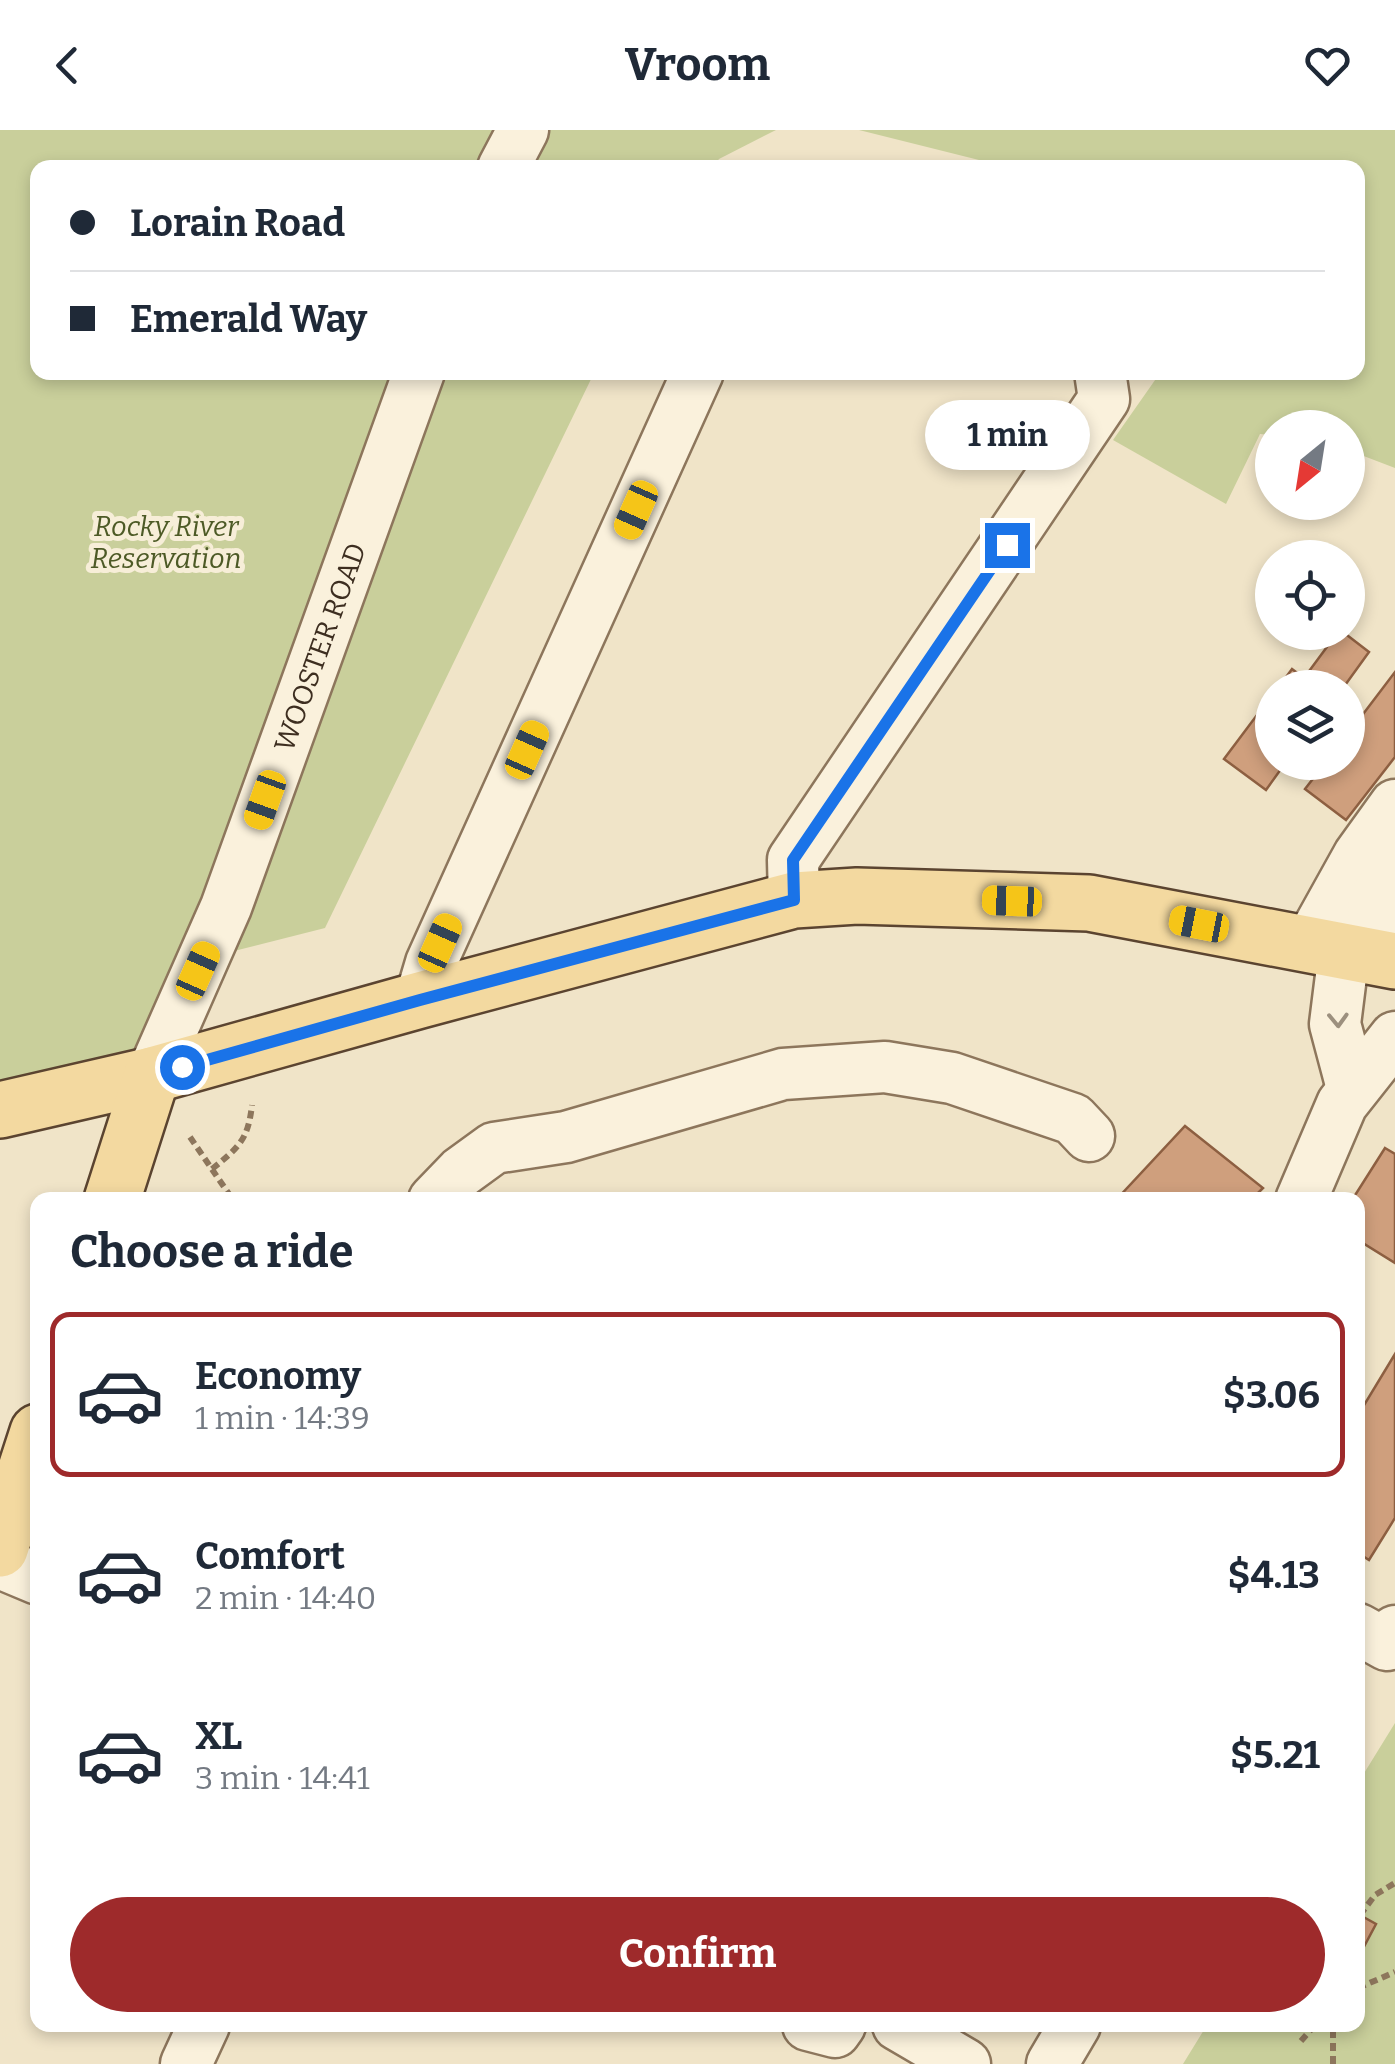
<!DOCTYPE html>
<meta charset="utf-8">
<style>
:root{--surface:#fff;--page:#f6f6f7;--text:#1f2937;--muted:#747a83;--line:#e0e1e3;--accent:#9e2a2b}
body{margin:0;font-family:Bitter,serif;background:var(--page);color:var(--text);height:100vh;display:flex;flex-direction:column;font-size:38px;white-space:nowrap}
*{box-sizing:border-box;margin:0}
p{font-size:32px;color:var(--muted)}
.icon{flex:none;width:55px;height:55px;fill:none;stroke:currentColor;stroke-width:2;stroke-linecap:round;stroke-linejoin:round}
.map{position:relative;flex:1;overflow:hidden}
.details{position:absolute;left:30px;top:1062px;width:1335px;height:840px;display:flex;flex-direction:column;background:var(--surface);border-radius:20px;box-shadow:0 5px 15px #0003}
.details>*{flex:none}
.guide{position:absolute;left:30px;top:30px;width:1335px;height:220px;border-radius:20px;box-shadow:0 5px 15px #0003;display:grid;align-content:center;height:220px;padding:0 40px;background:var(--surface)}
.needle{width:65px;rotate:210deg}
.tools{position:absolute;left:1255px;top:280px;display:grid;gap:20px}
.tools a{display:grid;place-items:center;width:110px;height:110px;border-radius:50%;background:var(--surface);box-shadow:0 5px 15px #0003;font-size:50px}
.end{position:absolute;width:45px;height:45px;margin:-22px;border:12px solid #1a73e8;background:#fff;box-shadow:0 0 0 5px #fff}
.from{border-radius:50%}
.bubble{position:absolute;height:70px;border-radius:35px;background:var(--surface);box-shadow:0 5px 15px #0003;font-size:32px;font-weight:700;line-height:70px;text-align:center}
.car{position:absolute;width:30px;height:60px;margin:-30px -15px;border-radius:12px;box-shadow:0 0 8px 2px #0007;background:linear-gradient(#f5c518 24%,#345 0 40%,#f5c518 0 76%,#345 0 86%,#f5c518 0)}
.guide b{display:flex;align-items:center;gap:35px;height:95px;font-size:38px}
.guide b+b{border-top:2px solid var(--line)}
.guide i{width:25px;height:25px;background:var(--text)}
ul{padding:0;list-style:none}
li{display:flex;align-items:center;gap:30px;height:165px;margin:0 20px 15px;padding:0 20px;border:5px solid transparent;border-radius:20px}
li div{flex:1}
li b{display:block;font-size:38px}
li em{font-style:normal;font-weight:700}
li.on{border-color:var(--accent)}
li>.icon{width:90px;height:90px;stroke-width:1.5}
h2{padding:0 40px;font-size:45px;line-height:120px}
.button{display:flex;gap:20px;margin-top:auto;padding:20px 40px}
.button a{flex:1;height:115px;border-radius:60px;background:var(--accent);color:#fff;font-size:40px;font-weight:700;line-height:115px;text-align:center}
header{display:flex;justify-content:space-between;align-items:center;height:130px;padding:0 40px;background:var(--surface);font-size:45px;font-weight:700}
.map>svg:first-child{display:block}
</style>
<header><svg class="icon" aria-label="back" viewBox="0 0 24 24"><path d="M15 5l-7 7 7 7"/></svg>Vroom<svg class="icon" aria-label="heart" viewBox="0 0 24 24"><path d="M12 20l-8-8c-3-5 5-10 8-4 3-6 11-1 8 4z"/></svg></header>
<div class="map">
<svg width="1395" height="1934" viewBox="0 0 1395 1934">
<rect width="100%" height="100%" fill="#f0e4c8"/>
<g fill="#c9cf9b">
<polygon points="0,0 776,0 719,29 713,37 38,38 38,242 594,243 325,798 190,832 149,943 0,969"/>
<polygon points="859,0 1395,0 1395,338 1348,320 1348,298 1272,298 1272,305 1260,304 1226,374 1113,310 1160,243 1358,242 1358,38 1007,37"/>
<polygon points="1395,1593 1395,1934 1183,1934 1207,1895 1358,1895 1358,1653"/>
</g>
<g fill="#cf9f7d" stroke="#8d5f41" stroke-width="2.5">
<polygon points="1338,502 1343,502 1369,522 1343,558 1278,558 1292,539 1304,548"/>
<polygon points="1395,542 1395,627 1346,690 1305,659 1326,632 1348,632 1348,604"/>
<polygon points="1272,565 1272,632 1286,632 1266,660 1224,629"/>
<polygon points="1185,996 1263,1058 1251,1070 1116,1070"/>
<polygon points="1385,1018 1395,1024 1395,1133 1358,1110 1358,1070 1352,1070"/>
<polygon points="1395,1224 1395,1388 1369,1430 1358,1423 1358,1285"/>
<polygon points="1358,1784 1376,1794 1358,1828"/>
</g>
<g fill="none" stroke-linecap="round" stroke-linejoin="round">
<g stroke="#8d765c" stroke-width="55">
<g id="minor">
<polyline points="503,38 523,0"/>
<polyline points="794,770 793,730 1104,269 1100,242"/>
<polyline points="1309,815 1359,725 1395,675"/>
<polyline points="1344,822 1335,894 1352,958"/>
<polyline points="1372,827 1374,769 1395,740"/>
<polyline points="420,870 431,833 698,242"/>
<path id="s1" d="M 152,945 L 226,777 L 419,242"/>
<polyline points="434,1070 461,1042 494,1018 566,1007 783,944 885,937 952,948 1073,989 1089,1006"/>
<polyline points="1301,1070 1342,974 1395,907"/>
<polyline points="0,1433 38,1449"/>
<polyline points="1358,1499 1387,1515 1395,1501"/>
<polyline points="808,1895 835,1902 840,1895"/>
<polyline points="898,1895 965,1934"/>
<polyline points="186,1934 204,1895"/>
<polyline points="1052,1934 1075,1895"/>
</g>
</g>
<g stroke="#5b4430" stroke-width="60">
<g id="major">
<polyline points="0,980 152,945 420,870 794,770 857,766 1089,773 1395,831"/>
<polyline points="112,1070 152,945"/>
<polyline points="0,1419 38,1302"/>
</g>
</g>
<g stroke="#8d765c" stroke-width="6" stroke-dasharray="8 5" stroke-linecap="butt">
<polyline points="190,1007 233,1070"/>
<path d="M 212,1039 C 239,1017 248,1010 252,975"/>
<polyline points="1360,1785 1375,1765 1395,1753"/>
<polyline points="1358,1858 1395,1842"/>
<polyline points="1301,1911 1315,1895"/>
<polyline points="1333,1934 1333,1895"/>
</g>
<use href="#minor" stroke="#faf1dc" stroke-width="50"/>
<use href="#major" stroke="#f3d9a0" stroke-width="55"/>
</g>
<defs><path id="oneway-chevron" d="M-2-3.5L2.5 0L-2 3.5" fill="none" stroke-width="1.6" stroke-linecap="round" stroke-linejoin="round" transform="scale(2.5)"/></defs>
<use stroke="#9c907e" href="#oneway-chevron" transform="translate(1338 890) rotate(88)"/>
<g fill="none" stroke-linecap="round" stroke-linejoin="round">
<polyline stroke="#1a73e8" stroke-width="12" points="182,937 420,870 794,770 793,730 1007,415"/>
</g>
<g text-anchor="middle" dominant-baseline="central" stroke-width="10" stroke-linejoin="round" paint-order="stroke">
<g font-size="28" font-style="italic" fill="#4d5a26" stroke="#f7eed8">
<text x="166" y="396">Rocky River<tspan x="166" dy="32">Reservation</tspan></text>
</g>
<g font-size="28" fill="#3d2e20" stroke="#f7eed8">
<text stroke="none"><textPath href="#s1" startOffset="460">WOOSTER ROAD</textPath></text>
</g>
</g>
</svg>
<div class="tools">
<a><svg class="needle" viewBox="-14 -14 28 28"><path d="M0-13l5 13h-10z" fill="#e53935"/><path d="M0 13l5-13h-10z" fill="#747a83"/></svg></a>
<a><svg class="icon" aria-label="locate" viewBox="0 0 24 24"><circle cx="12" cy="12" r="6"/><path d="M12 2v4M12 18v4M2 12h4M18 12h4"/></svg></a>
<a><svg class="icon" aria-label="layers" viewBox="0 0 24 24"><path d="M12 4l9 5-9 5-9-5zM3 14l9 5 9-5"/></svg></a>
</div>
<i class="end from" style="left:182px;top:937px"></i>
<i class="end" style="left:1007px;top:415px"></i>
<div class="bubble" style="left:925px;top:270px;width:165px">1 min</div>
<i class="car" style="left:636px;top:380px;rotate:204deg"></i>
<i class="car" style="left:527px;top:620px;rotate:24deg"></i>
<i class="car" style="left:265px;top:670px;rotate:200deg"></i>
<i class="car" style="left:1012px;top:771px;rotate:272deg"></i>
<i class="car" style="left:1199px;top:794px;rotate:281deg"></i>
<i class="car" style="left:440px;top:813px;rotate:24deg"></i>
<i class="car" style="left:198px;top:841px;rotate:24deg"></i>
<div class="guide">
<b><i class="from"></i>Lorain Road</b>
<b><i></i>Emerald Way</b>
</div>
<section class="details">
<h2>Choose a ride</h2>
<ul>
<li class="on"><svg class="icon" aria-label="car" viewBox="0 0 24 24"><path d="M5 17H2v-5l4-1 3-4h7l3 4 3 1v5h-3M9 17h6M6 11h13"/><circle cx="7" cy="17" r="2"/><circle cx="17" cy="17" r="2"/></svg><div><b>Economy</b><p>1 min · 14:39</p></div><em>$3.06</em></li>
<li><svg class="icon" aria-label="car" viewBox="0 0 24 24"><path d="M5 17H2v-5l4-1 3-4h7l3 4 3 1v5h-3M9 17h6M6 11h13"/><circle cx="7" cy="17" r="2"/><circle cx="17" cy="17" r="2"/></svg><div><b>Comfort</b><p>2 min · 14:40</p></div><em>$4.13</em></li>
<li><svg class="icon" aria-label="car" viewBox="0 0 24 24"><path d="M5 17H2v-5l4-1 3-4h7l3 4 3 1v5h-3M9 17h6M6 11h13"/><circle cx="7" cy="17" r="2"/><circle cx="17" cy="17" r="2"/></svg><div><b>XL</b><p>3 min · 14:41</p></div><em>$5.21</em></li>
</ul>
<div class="button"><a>Confirm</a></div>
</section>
</div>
